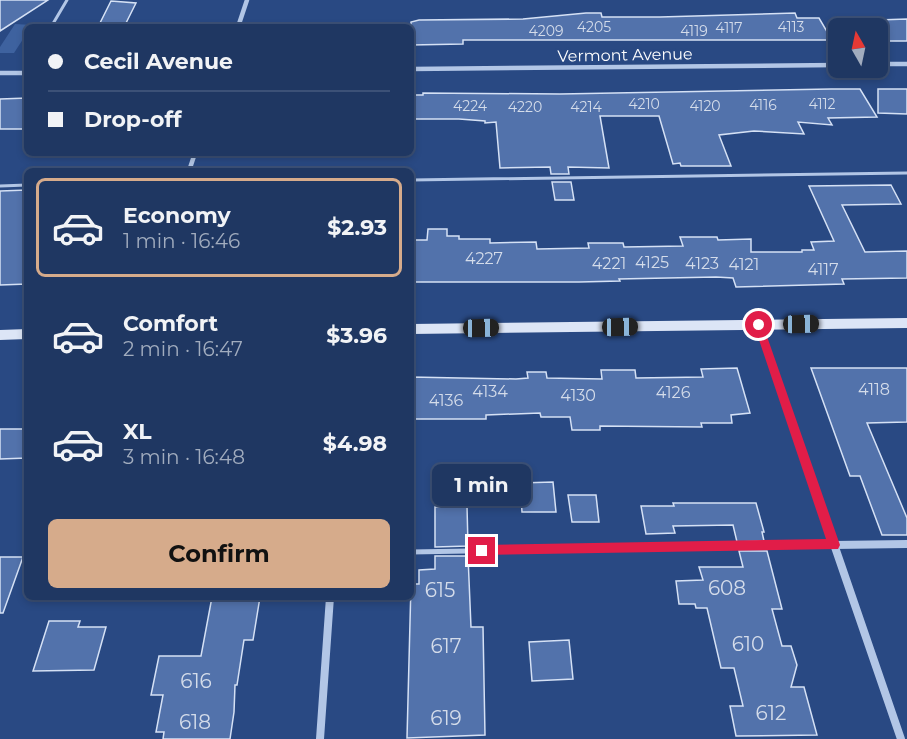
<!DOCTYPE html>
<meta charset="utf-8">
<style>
:root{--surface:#1f3762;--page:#2c426b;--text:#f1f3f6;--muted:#a1acbe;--line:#3c5177;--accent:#d6ab8b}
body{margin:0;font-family:Montserrat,sans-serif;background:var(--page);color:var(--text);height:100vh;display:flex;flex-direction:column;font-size:22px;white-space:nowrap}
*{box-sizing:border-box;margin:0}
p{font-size:20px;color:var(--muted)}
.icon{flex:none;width:33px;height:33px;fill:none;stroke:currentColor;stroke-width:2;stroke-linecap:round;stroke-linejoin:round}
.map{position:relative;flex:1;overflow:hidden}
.details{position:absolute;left:24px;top:168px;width:390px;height:432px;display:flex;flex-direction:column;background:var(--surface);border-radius:9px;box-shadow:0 3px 9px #0003,0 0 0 2px var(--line)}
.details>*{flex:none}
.top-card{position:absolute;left:24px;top:24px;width:390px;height:132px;border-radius:9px;box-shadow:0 3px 9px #0003,0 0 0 2px var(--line);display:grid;align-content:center;height:132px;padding:0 24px;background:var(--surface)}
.needle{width:39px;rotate:351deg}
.controls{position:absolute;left:828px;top:18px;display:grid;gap:12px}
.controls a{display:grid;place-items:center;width:60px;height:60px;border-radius:9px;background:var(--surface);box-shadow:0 3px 9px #0003,0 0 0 2px var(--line);font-size:30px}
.end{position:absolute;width:27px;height:27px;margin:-14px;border:8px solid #e11d48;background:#fff;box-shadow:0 0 0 3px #fff}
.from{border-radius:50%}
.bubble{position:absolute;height:42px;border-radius:9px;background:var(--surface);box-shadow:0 3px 9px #0003,0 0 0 2px var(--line);font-size:20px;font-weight:700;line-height:42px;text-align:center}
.car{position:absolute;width:18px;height:36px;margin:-18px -9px;border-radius:8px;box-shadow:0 0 4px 2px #0007;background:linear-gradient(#222 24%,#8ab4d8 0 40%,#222 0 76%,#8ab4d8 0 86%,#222 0)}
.top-card b{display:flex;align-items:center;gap:21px;height:57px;font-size:22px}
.top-card b+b{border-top:2px solid var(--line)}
.top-card i{width:15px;height:15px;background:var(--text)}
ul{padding:10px 0 0;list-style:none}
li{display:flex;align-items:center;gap:18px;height:99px;margin:0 12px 9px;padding:0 12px;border:3px solid transparent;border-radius:9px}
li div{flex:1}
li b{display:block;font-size:22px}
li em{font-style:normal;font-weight:700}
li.active{border-color:var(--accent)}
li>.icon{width:54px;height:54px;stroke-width:1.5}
.action{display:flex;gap:12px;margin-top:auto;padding:12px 24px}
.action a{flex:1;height:69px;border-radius:9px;background:var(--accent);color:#111;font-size:24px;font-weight:700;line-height:69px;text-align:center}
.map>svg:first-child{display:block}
</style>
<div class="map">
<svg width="907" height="739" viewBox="0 0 907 739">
<rect width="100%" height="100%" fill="#294983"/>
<polygon fill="#3e629f" points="15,24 32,25 27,27 27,33 14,53 0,53 0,47"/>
<g fill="#5272ab" stroke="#d5e1f5" stroke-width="1.5">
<polygon points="0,0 48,0 0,31"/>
<polygon points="111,1 136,3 124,27 98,27"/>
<polygon points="586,13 601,13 602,17 660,17 795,13 797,18 819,18 832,40 463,40 463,44 411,45 411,22 419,20 523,19"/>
<polygon points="907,19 907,41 878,41 878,20"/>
<polygon points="831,89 860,89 877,117 828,118 832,125 798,122 804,134 754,131 719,135 731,166 681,166 680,163 673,164 659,116 600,116 609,168 568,167 569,174 551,174 550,167 500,168 496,122 485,123 485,121 459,119 411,119 411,95 423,95 423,93 560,94"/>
<polygon points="878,89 907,89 907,114 878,113"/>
<polygon points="27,98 27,129 0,129 0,99"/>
<polygon points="552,182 571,182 574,200 555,200"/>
<polygon points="891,185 901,204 842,205 865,252 907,251 907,278 842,279 844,284 736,287 733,278 716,277 619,279 620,281 579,282 411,282 411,240 427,240 428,229 447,229 447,236 459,236 459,239 490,239 490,243 536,242 537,249 589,248 588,243 623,243 624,247 683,246 680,237 717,237 718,240 751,239 751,252 802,252 802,250 814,250 811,242 834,241 809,186"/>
<polygon points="27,190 27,284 0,285 0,191"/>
<polygon points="737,368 750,413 731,415 732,423 701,423 702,427 600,426 600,430 572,430 570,417 541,417 540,413 486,415 486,419 411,419 411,377 516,379 528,378 527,372 546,372 547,378 602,379 601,370 635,370 636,378 703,377 701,369"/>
<polygon points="811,368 907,368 907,422 867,423 907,518 907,535 882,535 860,476 850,476"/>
<polygon points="0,429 27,429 27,458 0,459"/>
<polygon points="553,482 556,512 522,512 520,483"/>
<polygon points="568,495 596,495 599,522 572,522"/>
<polygon points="673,503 756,503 764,532 762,532 764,541 737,542 733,525 673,526 675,533 646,534 641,506 674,506"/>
<polygon points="467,506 468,546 435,547 435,507"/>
<polygon points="739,551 767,551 782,609 772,609 782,646 791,646 797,665 791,687 804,687 817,735 736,736 730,706 743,706 734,668 721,668 707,608 696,608 695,604 679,604 676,581 703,580 699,567 743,567"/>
<polygon points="435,556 468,556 471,627 483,627 485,735 407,738 411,584 419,584 419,570 435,569"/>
<polygon points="0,557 23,557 3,613 0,613"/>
<polygon points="212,597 260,597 253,640 244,640 237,685 235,685 234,712 230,739 163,739 164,732 156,732 163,695 151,695 159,656 201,656"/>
<polygon points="49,621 80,621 78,627 106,627 94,670 33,671"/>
<polygon points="569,640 573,679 532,681 529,642"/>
</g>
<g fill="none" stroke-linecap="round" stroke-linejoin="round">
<g stroke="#b2c6e6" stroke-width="3">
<polyline points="51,27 67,0"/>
<polyline points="411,180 907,173"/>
<polyline points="0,186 27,185"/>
</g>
<polyline stroke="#b2c6e6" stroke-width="5" points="411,552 834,545"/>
<g stroke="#b2c6e6" stroke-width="4.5">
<polyline points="238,27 247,0"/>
<polyline points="878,64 907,64"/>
<polyline points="411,69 838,65"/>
<polyline points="0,73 27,73"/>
<polyline points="189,171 195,153"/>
</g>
<polyline stroke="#b2c6e6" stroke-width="5" points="759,325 795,429"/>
<g stroke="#b2c6e6" stroke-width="8">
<polyline points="794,428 901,739"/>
<polyline points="834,545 907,544"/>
<polyline points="320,739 330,597"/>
</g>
<g fill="#dce5f6" fill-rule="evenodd">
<polygon points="907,318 907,328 411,334 411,324"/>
<polygon points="27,329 27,339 0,340 0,330"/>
</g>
</g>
<polygon fill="#e11d48" points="759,321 763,325 840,545 838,549 477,555 477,547 482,545 826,539 754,325"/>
<g text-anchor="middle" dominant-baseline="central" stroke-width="5" stroke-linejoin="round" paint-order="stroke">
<g font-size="14" fill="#d4dcea">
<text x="594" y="27">4205</text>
<text x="791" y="27">4113</text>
<text x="729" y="28">4117</text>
<text x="546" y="31">4209</text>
<text x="694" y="31">4119</text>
<text x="644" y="104">4210</text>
<text x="822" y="104">4112</text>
<text x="763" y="105">4116</text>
<text x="470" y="106">4224</text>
<text x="705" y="106">4120</text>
<text x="525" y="107">4220</text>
<text x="586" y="107">4214</text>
</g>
<g font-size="16" fill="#fff" stroke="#294983">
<text transform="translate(625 55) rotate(-1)">Vermont Avenue</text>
</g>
<g font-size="16" fill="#d4dcea">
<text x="484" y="258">4227</text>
<text x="652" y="262">4125</text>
<text x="609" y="263">4221</text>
<text x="702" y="263">4123</text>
<text x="744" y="264">4121</text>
<text x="823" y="269">4117</text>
<text x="874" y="389">4118</text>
<text x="490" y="391">4134</text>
<text x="673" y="392">4126</text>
<text x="578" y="395">4130</text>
<text x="446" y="400">4136</text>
</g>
<g font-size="20" fill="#d4dcea">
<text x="727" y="588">608</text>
<text x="440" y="590">615</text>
<text x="748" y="644">610</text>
<text x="446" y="646">617</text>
<text x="196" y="681">616</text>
<text x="771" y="713">612</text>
<text x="446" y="718">619</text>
<text x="195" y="722">618</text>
</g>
</g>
</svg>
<div class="controls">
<a><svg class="needle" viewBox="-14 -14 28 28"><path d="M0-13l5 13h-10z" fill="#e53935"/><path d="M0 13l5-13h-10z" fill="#a1acbe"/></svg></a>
</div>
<i class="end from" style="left:759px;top:325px"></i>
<i class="end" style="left:482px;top:551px"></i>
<div class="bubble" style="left:432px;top:464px;width:99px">1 min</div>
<i class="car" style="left:801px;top:324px;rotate:89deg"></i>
<i class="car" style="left:620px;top:327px;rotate:89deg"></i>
<i class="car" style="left:481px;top:328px;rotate:89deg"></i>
<div class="top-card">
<b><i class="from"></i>Cecil Avenue</b>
<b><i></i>Drop-off</b>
</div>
<section class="details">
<ul>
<li class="active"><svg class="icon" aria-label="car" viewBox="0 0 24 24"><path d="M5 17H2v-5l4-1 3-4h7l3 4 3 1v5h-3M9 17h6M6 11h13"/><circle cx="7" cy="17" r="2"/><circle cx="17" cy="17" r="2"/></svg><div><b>Economy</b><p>1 min · 16:46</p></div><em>$2.93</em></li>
<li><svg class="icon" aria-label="car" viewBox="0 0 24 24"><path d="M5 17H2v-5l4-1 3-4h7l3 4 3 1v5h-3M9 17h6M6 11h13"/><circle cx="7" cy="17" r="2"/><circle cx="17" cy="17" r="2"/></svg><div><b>Comfort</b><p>2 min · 16:47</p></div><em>$3.96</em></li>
<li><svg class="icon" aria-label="car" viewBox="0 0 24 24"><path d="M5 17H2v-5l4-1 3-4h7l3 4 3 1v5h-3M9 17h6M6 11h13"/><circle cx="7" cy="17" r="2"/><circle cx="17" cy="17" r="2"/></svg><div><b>XL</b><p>3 min · 16:48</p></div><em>$4.98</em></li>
</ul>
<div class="action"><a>Confirm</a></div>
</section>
</div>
